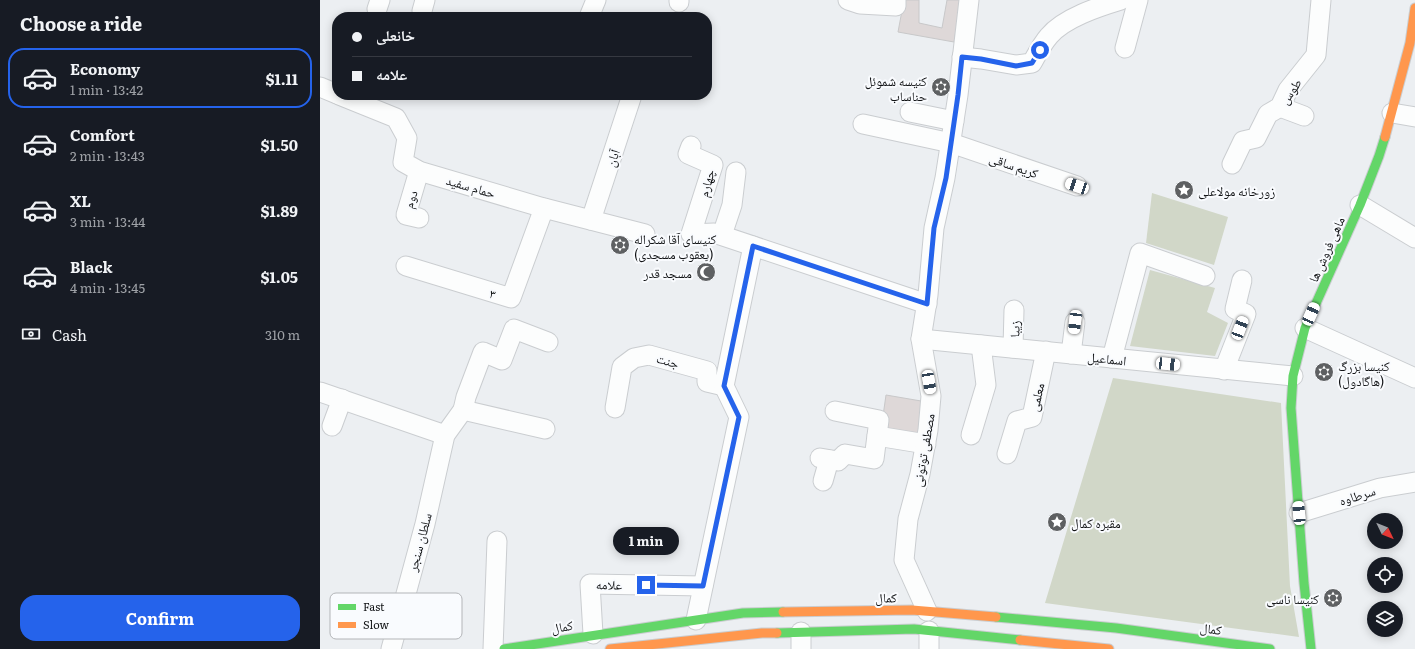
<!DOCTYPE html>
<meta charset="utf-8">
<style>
:root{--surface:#171b24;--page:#20242c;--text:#f1f3f6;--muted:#9ea1a6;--line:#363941;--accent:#2563eb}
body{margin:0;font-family:Literata,"Noto Naskh Arabic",serif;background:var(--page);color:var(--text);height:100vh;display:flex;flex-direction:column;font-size:15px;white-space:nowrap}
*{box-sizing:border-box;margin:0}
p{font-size:13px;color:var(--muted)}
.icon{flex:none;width:22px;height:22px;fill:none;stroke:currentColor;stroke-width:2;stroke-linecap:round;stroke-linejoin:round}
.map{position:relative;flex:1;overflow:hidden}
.drawer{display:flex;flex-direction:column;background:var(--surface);width:320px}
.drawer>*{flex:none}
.hud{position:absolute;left:12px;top:12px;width:380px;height:88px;border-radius:16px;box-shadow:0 2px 10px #0003;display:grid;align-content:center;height:88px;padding:0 20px;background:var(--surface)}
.needle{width:26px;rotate:133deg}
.buttons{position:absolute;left:1047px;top:513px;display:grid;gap:8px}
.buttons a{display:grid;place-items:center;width:36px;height:36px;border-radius:50%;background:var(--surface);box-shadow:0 2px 10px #0003;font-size:20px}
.end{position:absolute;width:18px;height:18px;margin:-9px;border:5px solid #2563eb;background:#fff;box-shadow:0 0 0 2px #fff}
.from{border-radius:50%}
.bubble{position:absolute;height:28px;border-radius:14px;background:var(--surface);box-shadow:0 2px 10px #0003;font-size:13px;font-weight:700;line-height:28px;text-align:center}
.car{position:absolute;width:12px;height:24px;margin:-12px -6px;border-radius:5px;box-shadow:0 0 3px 1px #0007;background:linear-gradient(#fff 24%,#345 0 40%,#fff 0 76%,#345 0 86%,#fff 0)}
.hud b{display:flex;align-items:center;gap:14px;height:38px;font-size:15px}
.hud b+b{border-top:1px solid var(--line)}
.hud i{width:10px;height:10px;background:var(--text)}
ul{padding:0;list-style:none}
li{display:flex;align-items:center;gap:12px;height:60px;margin:0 8px 6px;padding:0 12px;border:2px solid transparent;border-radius:16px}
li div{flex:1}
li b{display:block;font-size:15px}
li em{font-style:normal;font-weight:700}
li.selected{border-color:var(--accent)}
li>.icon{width:36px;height:36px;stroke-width:1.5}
h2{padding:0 20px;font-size:18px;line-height:48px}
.pay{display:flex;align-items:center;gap:10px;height:44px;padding:0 20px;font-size:15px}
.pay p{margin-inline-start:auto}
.primary-button{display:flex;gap:8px;margin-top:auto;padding:8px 20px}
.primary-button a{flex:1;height:46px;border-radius:16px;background:var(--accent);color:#fff;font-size:16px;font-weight:700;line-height:46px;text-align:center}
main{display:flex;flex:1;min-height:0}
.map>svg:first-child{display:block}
</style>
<main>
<section class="drawer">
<h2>Choose a ride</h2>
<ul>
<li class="selected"><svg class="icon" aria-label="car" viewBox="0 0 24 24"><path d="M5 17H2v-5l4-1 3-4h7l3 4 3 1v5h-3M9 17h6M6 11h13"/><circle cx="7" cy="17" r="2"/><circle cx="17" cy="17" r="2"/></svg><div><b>Economy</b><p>1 min · 13:42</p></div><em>$1.11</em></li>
<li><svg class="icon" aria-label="car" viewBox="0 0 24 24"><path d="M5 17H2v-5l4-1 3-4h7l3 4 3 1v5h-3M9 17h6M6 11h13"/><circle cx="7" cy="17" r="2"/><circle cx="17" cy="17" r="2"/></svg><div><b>Comfort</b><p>2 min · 13:43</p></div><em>$1.50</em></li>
<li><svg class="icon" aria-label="car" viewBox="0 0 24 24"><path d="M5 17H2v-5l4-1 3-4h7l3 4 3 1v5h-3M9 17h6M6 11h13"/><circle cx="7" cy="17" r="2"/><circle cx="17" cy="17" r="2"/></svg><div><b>XL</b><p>3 min · 13:44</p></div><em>$1.89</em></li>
<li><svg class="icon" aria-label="car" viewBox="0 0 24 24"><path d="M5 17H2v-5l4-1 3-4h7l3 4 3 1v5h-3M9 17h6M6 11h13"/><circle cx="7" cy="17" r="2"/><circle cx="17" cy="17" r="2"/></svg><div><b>Black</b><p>4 min · 13:45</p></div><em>$1.05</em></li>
</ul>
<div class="pay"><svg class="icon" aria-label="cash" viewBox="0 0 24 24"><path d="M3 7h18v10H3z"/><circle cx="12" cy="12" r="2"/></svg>Cash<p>310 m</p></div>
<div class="primary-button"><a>Confirm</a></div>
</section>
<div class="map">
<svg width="1095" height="649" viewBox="0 0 1095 649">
<rect width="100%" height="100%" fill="#eceff2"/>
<g fill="#d1d7c8">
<polygon points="832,193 908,217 894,265 826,243"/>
<polygon points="830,270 895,288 887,312 908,323 895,356 810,346"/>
<polygon points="793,378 961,403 970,586 979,637 725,603"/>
</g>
<g fill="#ded8d8" stroke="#c8c8c9">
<polygon points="584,0 599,0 599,23 622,28 627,0 641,0 634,42 578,32"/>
<polygon points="566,395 607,402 600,438 561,430"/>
</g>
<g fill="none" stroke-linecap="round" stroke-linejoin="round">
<g stroke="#cacdd0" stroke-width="21">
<g id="street">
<polyline points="528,0 540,4 576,6 576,0"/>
<polyline points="359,2 359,0"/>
<polyline points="57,9 60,0"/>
<polyline points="102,11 105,0"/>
<polyline points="269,17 276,0"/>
<polyline points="805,48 818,0"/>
<path d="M 642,57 L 661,59 L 696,65 L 712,63 C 717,54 722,44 729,36 C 744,18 778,7 801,0"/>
<polyline points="0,87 17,94"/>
<polyline points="19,95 76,118 87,138 83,162 99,171 224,208 325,234"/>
<polyline points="960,107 984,116"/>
<polyline points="590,112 634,121"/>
<polyline points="1072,113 1095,117"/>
<polyline points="543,124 631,143 757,186"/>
<polyline points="371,146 368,154 393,165 371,234 394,233 607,304"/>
<polyline points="912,164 923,141 936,138 948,114 960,107 968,90 996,55 1001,0"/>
<polyline points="1040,205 1095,238"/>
<polyline points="99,218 86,215 99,171"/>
<polyline points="271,220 312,95"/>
<polyline points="402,235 412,205 416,172"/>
<polyline points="86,266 191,298 224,208"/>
<polyline points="985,328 1095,378"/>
<polyline points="601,339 973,376"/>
<polyline points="693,348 694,310"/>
<polyline points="751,354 755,322"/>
<polyline points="792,358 820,253 885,276"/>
<polyline points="904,370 926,314 915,309 922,280"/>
<polyline points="0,392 125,435"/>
<polyline points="295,408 302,367 314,358 329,355 387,371 387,382 404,386"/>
<polyline points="143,410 225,429"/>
<polyline points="12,426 22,399"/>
<polyline points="651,435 666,385 661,345"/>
<polyline points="557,436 606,444"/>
<polyline points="687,454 697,421 712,417 726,351"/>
<polyline points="500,458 518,461 525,454 554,459 559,420 515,411"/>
<polyline points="503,481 509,460"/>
<polyline points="979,513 1060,488 1095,482"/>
<polyline points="607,611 584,560 588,519 600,474 608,430 611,396 601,339 608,295 614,228 625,178 638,95 649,0"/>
<polyline points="376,620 419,417 404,386 433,246"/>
<polyline points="609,631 609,649"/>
<polyline points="273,634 270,584 383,586"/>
<polyline points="71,649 105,524 125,435 143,410 146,397 163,352 182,360 194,329 228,342"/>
<polyline points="173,649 177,541"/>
<polyline points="481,649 481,632"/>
</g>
</g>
<g stroke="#cacdd0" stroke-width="11">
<g id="fast">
<polyline points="676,617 796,628 950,649"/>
<polyline points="457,633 594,629 700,640"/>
<polyline points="184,649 423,613 463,612"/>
<polyline points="991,649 984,583 971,408 973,376 985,328 1040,205 1059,156 1065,137"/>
</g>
</g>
<g stroke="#cacdd0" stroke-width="11">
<g id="slow">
<polyline points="1065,137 1090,43 1095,8"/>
<polyline points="463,612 592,610 676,617"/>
<polyline points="700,640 789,649"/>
<polyline points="290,649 442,633 457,633"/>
</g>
</g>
<use href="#street" stroke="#fcfdfd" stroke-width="19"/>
<use href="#fast" stroke="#63d668" stroke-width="9"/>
<use href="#slow" stroke="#ff974d" stroke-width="9"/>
</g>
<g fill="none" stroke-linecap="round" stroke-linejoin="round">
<polyline stroke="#2563eb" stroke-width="5" points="326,585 383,586 419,417 404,386 433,246 607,304 614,228 626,178 638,95 642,57 661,59 696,66 712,63 720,50"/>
</g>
<defs>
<g id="synagogue-disc" transform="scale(1)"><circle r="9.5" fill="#5e6062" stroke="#f9fbfe"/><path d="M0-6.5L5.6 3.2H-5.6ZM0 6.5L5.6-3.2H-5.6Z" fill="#fff"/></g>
<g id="sight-disc" transform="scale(1)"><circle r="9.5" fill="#5e6062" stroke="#f9fbfe"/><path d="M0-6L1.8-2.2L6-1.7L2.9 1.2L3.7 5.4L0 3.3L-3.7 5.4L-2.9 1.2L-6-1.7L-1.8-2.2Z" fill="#fff"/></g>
<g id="mosque-disc" transform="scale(1)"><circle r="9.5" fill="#5e6062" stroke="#f9fbfe"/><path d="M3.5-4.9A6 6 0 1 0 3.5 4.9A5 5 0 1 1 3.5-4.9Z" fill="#fff"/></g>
</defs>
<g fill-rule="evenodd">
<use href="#synagogue-disc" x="621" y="87"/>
<use href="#sight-disc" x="864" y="190"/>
<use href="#synagogue-disc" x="300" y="245"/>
<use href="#mosque-disc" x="386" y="272"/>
<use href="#synagogue-disc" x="1004" y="372"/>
<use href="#sight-disc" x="737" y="522"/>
<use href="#synagogue-disc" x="1013" y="598"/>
</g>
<g text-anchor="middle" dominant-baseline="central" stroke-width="4" stroke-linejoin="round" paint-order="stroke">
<g font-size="13" fill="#111315" stroke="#f9fbfe" text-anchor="start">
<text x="607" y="80" text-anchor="end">کنیسه شموئل<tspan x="607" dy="15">حناساب</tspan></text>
<text x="878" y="190">زورخانه مولاعلی</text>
<text x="314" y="238">کنیسای آقا شکراله<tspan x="314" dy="15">(یعقوب مسجدی)</tspan></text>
<text x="372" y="272" text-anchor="end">مسجد قدر</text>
<text x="1018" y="365">کنیسا بزرگ<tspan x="1018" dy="15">(هاگادول)</tspan></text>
<text x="751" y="522">مقبره کمال</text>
<text x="999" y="598" text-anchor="end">کنیسا ناسی</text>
</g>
<g font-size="13" fill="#111315" stroke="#f9fbfe">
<text transform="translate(970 91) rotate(-56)">طوس</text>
<text transform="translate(292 158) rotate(-72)">آبان</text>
<text transform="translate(694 165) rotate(19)">کریم ساقی</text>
<text transform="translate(386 183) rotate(-75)">چهارم</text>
<text transform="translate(151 186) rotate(16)">حمام سفید</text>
<text transform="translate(90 199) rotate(-72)">دوم</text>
<text transform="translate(1006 249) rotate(-66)">ماهی فروش ها</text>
<text transform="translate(173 293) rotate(17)">۳</text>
<text transform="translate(694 329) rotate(-89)">زیبا</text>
<text transform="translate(787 358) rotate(6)">اسماعیل</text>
<text transform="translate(348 360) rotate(16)">جنت</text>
<text transform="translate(716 397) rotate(-77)">معلمی</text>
<text transform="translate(603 450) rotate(-80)">مصطفی توتونی</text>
<text transform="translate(1037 495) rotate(-17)">سرطاوه</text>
<text transform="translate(99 542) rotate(-75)">سلطان سنجر</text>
<text transform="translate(289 584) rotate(1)">علامه</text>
<text transform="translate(566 597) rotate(-1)">کمال</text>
<text transform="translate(242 626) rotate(-9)">کمال</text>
<text transform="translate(891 628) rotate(8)">کمال</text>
</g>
</g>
<rect x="10" y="593" width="132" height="46" rx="6" fill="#f9fbfe" stroke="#b3b5b8" stroke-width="1"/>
<rect x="18" y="604" width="18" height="6" fill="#63d668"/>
<rect x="18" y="622" width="18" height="6" fill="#ff974d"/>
<g font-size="11" fill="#111315">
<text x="43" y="611">Fast</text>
<text x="43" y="629">Slow</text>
</g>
</svg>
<div class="buttons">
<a><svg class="needle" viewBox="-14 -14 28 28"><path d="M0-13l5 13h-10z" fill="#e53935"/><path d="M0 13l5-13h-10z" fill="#9ea1a6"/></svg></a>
<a><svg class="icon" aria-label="locate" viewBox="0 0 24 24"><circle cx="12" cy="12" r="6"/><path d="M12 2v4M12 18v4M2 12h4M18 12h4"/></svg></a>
<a><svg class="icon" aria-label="layers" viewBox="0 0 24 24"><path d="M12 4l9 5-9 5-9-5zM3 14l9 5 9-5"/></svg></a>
</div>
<i class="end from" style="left:720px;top:50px"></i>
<i class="end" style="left:326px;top:585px"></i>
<div class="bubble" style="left:293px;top:527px;width:66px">1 min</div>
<i class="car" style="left:757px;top:186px;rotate:289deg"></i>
<i class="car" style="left:991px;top:314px;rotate:24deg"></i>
<i class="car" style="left:755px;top:322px;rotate:187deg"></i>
<i class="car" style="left:920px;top:328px;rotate:21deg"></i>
<i class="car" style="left:848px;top:364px;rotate:96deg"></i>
<i class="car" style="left:609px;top:382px;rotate:170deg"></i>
<i class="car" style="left:979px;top:513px;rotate:355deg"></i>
<div class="hud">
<b><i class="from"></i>خانعلی</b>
<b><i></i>علامه</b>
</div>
</div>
</main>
